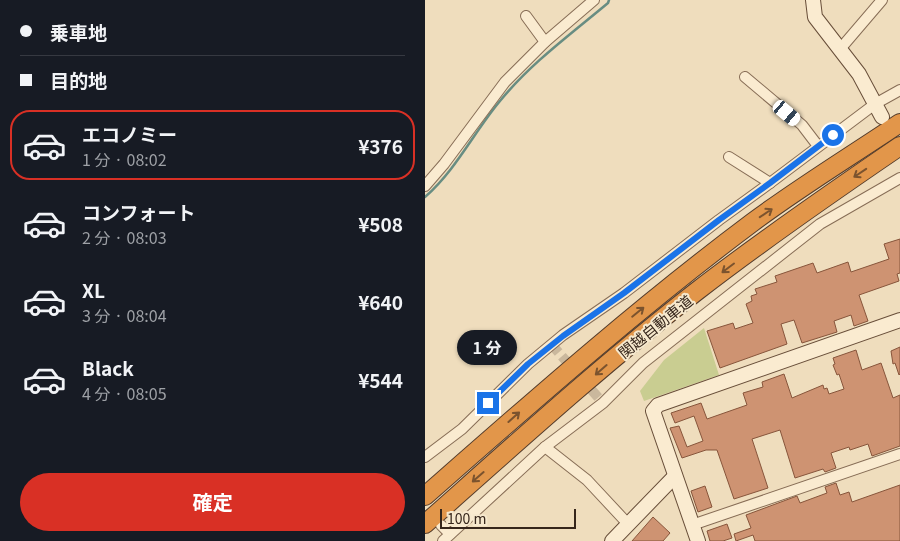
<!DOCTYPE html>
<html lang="ja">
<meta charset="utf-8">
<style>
:root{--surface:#171b24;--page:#242831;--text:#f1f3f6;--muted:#9ea1a6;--line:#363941;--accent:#d93025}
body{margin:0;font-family:Georgia,"Noto Sans JP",serif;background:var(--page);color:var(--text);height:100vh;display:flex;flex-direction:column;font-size:19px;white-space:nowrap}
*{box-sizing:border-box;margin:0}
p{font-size:16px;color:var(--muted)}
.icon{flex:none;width:28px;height:28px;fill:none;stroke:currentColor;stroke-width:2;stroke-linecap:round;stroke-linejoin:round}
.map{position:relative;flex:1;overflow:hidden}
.details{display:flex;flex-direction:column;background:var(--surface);width:425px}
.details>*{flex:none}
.hud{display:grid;align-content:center;height:110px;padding:0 20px;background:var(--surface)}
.scale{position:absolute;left:15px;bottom:12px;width:136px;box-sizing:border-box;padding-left:5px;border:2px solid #36261b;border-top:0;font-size:14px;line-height:18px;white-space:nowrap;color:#36261b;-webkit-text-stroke:4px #f6e8cd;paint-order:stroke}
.end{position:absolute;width:22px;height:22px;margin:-11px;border:6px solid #1a73e8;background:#fff;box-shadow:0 0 0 2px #fff}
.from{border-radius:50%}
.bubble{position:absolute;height:35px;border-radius:18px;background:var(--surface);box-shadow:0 1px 4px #0004;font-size:16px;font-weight:700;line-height:35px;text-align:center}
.car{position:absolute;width:15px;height:30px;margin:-15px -8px;border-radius:6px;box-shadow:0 0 4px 1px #0007;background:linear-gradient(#fff 24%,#345 0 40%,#fff 0 76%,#345 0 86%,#fff 0)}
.hud b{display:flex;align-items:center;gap:18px;height:48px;font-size:19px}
.hud b+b{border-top:1px solid var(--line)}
.hud i{width:12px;height:12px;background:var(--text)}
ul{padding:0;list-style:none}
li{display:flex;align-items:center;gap:15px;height:70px;margin:0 10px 8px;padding:0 10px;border:2px solid transparent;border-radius:20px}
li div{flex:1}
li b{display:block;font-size:19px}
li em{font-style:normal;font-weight:700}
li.current{border-color:var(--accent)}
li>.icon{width:45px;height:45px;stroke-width:1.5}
.cta{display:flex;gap:10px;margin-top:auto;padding:10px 20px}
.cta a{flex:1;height:58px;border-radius:30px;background:var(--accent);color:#fff;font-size:20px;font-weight:700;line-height:58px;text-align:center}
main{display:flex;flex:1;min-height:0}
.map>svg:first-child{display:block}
</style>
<main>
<section class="details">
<div class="hud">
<b><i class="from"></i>乗車地</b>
<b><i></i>目的地</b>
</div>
<ul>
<li class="current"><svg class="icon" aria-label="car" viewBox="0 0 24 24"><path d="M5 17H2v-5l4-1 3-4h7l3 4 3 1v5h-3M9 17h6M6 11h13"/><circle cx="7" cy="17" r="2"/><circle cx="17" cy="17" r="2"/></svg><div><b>エコノミー</b><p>1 分 · 08:02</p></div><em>¥376</em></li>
<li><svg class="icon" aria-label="car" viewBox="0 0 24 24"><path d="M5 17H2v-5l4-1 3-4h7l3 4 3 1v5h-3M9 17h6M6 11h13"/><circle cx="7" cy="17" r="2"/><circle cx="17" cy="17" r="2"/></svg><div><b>コンフォート</b><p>2 分 · 08:03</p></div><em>¥508</em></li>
<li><svg class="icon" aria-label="car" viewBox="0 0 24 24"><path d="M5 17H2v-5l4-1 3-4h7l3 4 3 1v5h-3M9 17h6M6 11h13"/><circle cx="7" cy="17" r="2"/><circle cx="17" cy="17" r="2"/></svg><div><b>XL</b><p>3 分 · 08:04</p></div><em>¥640</em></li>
<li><svg class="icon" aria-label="car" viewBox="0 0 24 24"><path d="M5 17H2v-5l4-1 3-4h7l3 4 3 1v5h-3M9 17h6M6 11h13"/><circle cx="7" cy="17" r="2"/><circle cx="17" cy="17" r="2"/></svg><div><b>Black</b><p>4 分 · 08:05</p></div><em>¥544</em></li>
</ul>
<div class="cta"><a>確定</a></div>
</section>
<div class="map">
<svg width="475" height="541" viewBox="0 0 475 541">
<rect width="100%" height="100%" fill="#efddbd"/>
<polygon fill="#c9cd91" points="279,328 294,375 219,401 215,391 239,360"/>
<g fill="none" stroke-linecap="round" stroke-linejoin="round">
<path stroke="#688d82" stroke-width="2.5" d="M 0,197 C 31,170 49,132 75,101 C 106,63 146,34 183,3 L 184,0"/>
</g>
<g fill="#ce9372" stroke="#87553b">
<polygon points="475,239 475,273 472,274 474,281 434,295 443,321 429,326 426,315 409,321 412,332 377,343 369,320 356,324 362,344 295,368 282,331 308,323 310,329 328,323 321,304 327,301 326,296 332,294 330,289 352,282 350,276 388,263 392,273 423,262 426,272 464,259 459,244"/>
<polygon points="475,347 475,374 474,375 470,363 468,364 466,351"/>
<polygon points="431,350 437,370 456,363 468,398 475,395 475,446 447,456 443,444 425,450 424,447 406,453 411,468 400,472 398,469 370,478 355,430 327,439 343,488 309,499 292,450 281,450 257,458 245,428 254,426 262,447 278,441 269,416 250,423 246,413 276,403 282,419 322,405 318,393 338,387 337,382 359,374 367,398 398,385 399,389 402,388 404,394 419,389 414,374 412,375 408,365 410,364 408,358"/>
<polygon points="411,483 415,495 424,492 427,502 475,485 475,541 330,541 328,535 311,541 309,534 326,528 321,515 372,496 375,503 402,493 400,487"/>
<polygon points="280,486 287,507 273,512 266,491"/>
<polygon points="228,517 245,533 238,541 207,541"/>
<polygon points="302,524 307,538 298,541 285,541 282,531"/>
</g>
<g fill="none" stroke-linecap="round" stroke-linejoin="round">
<polyline stroke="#cab89d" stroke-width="10" stroke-dasharray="10 5" stroke-linecap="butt" points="127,345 178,403"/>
<g stroke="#876d56" stroke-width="12">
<g id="street">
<polyline points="101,16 120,42"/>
<polyline points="416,48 457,0"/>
<polyline points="320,77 377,125 393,146"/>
<polyline points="304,157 345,183"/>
<polyline points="0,186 19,164 80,82 120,42 169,0"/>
<polyline points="120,447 162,480 203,524"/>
<polyline points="0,457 37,429 103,364 138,335 199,293 294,220 345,183 450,104 475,90"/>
<polyline points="16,525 25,534"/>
<polyline points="267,525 475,454"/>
<polyline points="18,541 120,447 178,403 218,363 395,224 475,178"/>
</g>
</g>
<g stroke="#684e39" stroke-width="16">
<g id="secondary">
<polyline points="388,0 390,17 434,74 457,117"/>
<polyline points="187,541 250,476"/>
<polyline points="273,541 228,411 233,405 475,320"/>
</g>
</g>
<g stroke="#543c2b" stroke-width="20">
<g id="highway">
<path d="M 0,496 C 107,402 213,308 328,222 C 375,187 426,156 475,123"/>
<path d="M 0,524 C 89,445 178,364 272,291 C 338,240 406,193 475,146"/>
</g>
</g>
<use href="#street" stroke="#faebd0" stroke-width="10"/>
<use href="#secondary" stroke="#faebd0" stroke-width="14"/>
<use href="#highway" stroke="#e2964a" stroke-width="18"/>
</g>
<defs><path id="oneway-shaft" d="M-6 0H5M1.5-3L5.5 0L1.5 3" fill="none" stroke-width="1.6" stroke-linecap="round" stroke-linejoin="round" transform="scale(1.25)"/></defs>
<g stroke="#7b532e">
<use href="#oneway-shaft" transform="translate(435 173) rotate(146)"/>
<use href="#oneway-shaft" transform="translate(341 213) rotate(-34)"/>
<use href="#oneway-shaft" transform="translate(303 268) rotate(143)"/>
<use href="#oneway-shaft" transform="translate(213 312) rotate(-39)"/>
<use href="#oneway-shaft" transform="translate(176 370) rotate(139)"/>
<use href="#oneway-shaft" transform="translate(89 417) rotate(-42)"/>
<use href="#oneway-shaft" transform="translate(53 477) rotate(139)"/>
</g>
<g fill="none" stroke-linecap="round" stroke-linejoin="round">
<polyline stroke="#1a73e8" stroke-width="6" points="63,403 103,364 138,336 199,293 294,220 345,183 408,135"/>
</g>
<g text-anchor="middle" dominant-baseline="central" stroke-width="4" stroke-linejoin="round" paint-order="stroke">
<g font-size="15" fill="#36261b" stroke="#f6e8cd">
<text transform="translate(230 326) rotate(-39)">関越自動車道</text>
</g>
</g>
</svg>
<div class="scale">100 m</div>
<i class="end from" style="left:408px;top:135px"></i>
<i class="end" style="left:63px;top:403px"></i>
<div class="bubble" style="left:32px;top:330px;width:60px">1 分</div>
<i class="car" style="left:362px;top:113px;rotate:130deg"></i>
</div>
</main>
